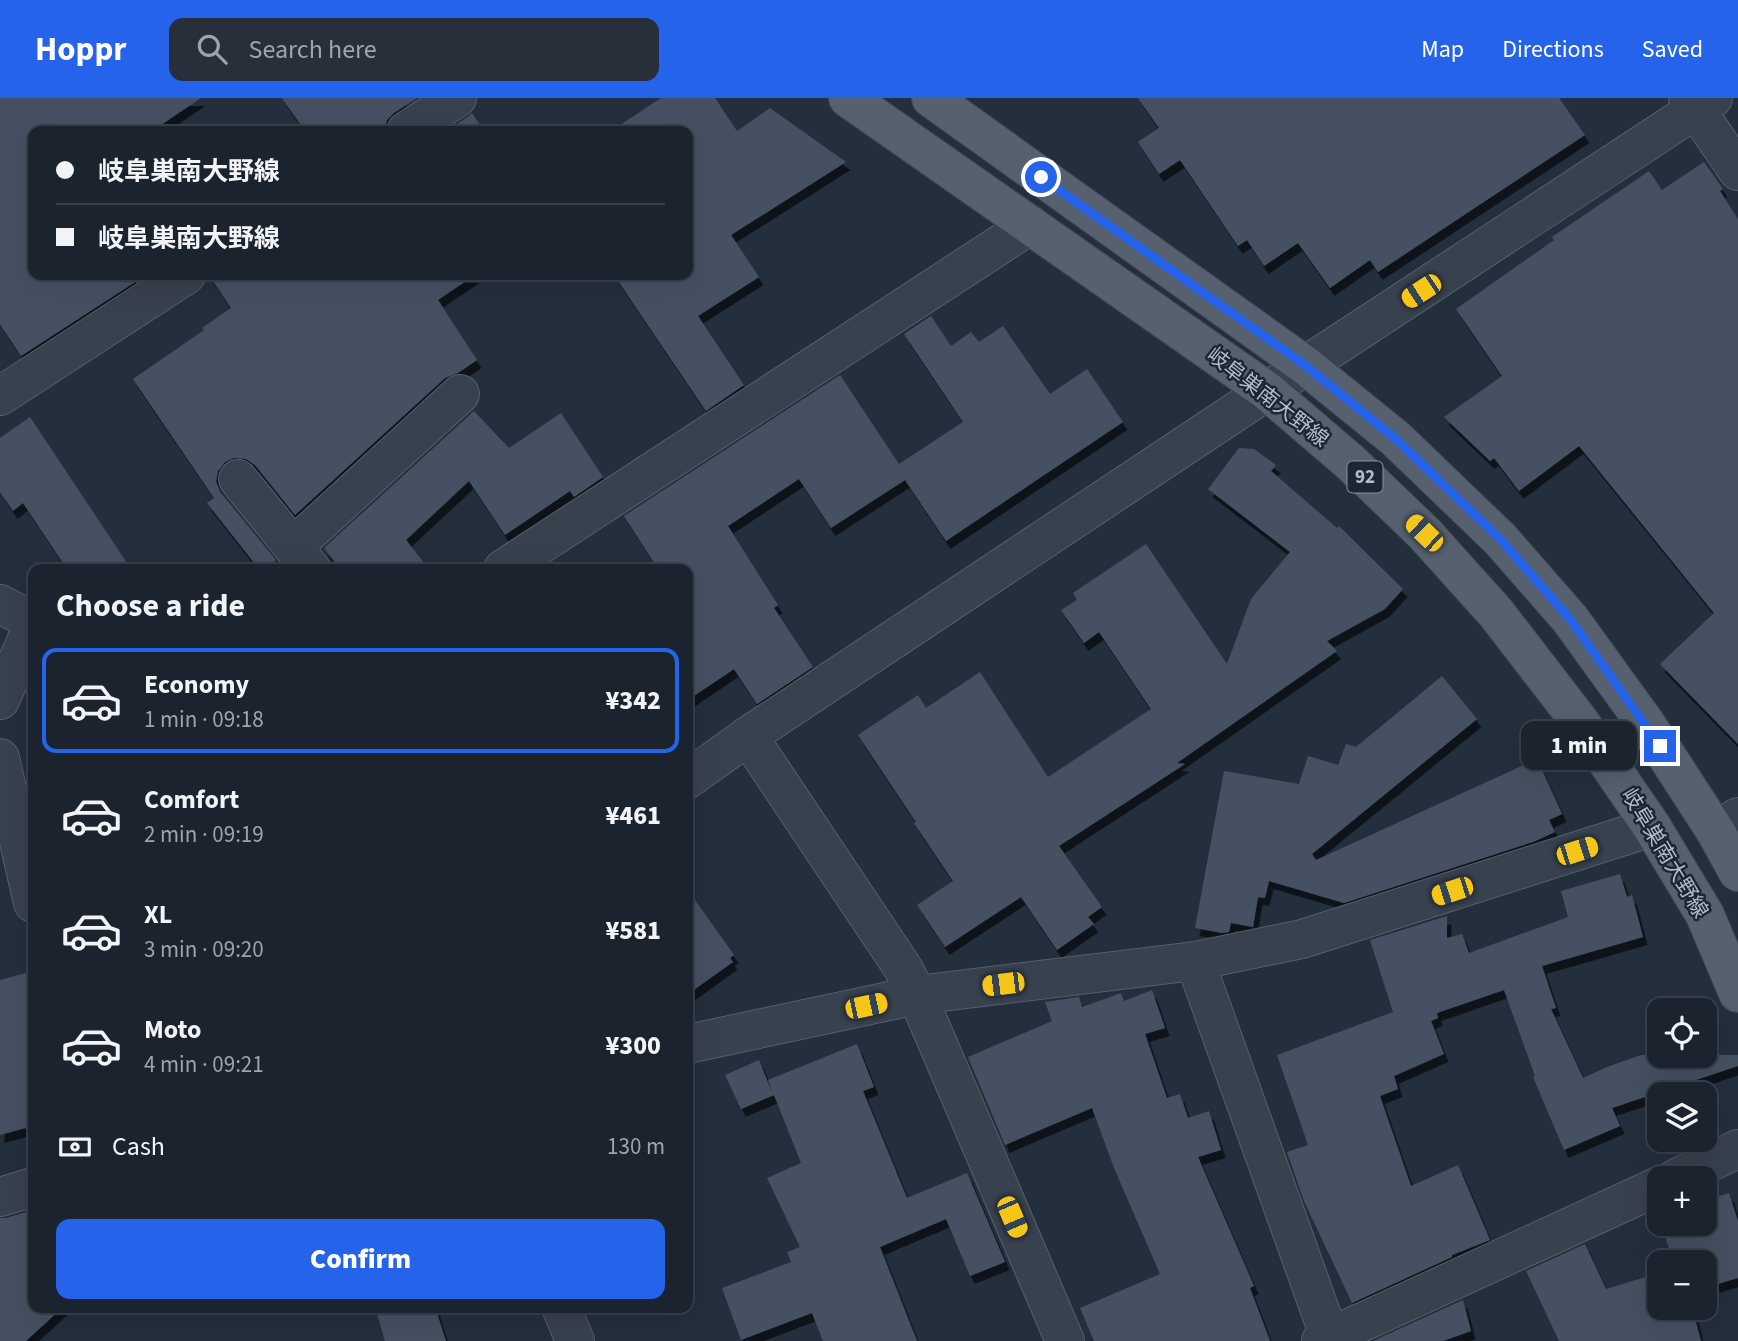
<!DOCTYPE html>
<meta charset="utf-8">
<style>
:root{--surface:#1b232e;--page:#282f3a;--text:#f1f3f6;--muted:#a0a4aa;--line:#39404a;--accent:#2563eb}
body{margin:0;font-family:"Source Sans 3","Noto Sans JP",sans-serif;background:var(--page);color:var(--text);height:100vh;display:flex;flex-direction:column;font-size:26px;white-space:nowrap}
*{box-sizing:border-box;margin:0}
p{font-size:23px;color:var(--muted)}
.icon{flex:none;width:38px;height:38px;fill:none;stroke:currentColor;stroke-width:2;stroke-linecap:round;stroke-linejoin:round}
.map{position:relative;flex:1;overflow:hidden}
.drawer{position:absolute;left:28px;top:466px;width:665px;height:749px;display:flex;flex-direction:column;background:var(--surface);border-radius:14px;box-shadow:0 7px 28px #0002,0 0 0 2px var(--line)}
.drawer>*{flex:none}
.hud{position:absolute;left:28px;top:28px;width:665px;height:154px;border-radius:14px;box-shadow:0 7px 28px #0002,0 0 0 2px var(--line);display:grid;align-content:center;height:154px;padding:0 28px;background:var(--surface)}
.fabs{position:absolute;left:1647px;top:900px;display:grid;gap:14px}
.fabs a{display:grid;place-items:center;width:70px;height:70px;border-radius:14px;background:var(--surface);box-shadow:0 7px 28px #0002,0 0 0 2px var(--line);font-size:35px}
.end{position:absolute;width:32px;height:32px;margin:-16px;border:9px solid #2563eb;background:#fff;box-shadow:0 0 0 4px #fff}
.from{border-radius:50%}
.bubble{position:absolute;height:49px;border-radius:14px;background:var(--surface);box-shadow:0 7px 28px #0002,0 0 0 2px var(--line);font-size:23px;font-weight:800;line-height:49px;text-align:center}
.car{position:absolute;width:21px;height:42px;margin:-21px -10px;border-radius:9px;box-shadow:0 0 5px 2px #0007;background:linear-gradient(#f5c518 24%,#345 0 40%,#f5c518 0 76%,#345 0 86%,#f5c518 0)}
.hud b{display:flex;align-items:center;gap:24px;height:66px;font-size:26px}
.hud b+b{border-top:2px solid var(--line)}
.hud i{width:18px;height:18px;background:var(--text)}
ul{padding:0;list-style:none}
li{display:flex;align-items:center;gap:21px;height:105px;margin:0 14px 10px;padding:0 14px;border:4px solid transparent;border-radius:14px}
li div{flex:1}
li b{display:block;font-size:26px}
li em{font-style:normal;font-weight:800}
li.current{border-color:var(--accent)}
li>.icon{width:63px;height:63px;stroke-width:1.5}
h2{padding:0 28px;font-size:32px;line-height:84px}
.pay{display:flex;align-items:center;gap:18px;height:77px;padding:0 28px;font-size:26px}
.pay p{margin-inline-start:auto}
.button{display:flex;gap:14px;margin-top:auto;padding:14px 28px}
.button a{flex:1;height:80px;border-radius:14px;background:var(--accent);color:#fff;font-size:28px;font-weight:800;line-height:80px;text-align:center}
header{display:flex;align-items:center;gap:42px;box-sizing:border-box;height:98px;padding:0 35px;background:var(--accent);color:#fff}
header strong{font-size:33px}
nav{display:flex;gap:38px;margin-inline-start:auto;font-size:24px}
.search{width:490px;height:63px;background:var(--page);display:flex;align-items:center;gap:18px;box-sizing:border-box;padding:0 24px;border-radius:14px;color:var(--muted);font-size:26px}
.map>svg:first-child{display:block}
</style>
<header>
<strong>Hoppr</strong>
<div class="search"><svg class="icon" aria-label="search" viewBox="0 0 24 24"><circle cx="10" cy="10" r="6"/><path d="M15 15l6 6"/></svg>Search here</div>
<nav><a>Map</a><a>Directions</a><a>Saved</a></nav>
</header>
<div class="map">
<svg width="1738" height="1243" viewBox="0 0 1738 1243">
<defs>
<filter id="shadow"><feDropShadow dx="4.5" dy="8" stdDeviation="0" flood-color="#0009"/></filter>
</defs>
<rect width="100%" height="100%" fill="#242f3e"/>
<g fill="#455162" filter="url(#shadow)">
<polygon points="0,0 201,0 152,33 33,33 33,177 146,177 21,258 0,226"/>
<polygon points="282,0 417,0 394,15 387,22 384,33 305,33"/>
<polygon points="661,0 715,0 737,33 770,10 846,64 731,137 759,179 698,218 744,287 706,313 614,177 688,177 688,33 611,33"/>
<polygon points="1138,0 1559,0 1585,37 1378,174 1370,162 1330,190 1298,145 1264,168 1247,142 1238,148 1180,62 1159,76 1138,44 1159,30"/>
<polygon points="472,15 484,33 446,33 469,18"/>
<polygon points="1704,64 1723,91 1720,93 1738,121 1738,646 1660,566 1714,515 1579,348 1519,393 1494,360 1490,363 1444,319 1502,278 1456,211 1554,142 1552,139 1649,73 1662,92"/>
<polygon points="209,177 475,177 438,202 477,262 458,275 445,280 295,417 255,367 246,361 234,360 225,364 218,373 216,384 221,395 276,462 265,471 259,471 207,405 214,400 133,281 204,232 202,230 231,210"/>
<polygon points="931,218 951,248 971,234 979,244 1003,228 1050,296 1087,271 1123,324 946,443 905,382 831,430 799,381 728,428 778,507 774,510 813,569 757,606 734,571 688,602 688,471 658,471 624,418 840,277 899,366 963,324 904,236"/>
<polygon points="474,313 509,350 561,315 603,379 574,399 570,393 505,437 469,383 406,442 429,471 340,471 324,450"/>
<polygon points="30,319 131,471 67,471 23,405 13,413 0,394 0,340"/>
<polygon points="1239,350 1254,351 1276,367 1271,373 1337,430 1339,428 1403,491 1385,511 1327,543 1337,553 1177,665 1185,666 1059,748 1102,809 1088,819 1094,826 1057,852 1021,799 945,849 917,807 953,783 914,725 916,724 858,637 918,597 926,610 980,574 1048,679 1151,611 1099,534 1084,545 1061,512 1077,502 1073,495 1146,446 1227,566 1251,501 1290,454 1208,391"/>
<polygon points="1442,578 1477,621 1312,756 1316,762 1537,661 1562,716 1549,722 1555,734 1533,744 1344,805 1269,783 1265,800 1258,799 1253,829 1231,825 1229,834 1222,835 1195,830 1224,673 1299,686 1308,658 1338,667 1346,646 1356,649"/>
<polygon points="1620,776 1627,799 1632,797 1643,839 1542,868 1556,910 1551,911 1583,980 1607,969 1641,957 1738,957 1738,968 1612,1010 1620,1028 1564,1052 1533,979 1535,978 1504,892 1437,915 1438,920 1431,923 1444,956 1394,978 1398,991 1380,998 1411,1088 1458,1067 1490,1142 1452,1157 1452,1159 1352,1205 1304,1103 1287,1054 1308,1047 1277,957 1393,914 1370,842 1447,818 1447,840 1462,836 1469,855 1568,819 1561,793"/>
<polygon points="688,792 734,857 730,860 733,864 688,896"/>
<polygon points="33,873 33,1028 0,1037 0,882"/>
<polygon points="1152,892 1165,930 1145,936 1167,1000 1180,996 1188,1020 1209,1013 1221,1052 1198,1059 1254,1188 1250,1190 1270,1243 1094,1243 1080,1210 1160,1176 1114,1070 1092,1010 1005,1047 968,959 1052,923 1045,904 1079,899 1082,909 1121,895 1124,903"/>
<polygon points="857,946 874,989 863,993 907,1100 967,1075 1005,1164 970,1178 946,1121 880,1149 917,1243 823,1243 812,1215 741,1242 722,1190 791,1164 787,1154 800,1149 767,1080 801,1065 774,997 741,1011 725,977 759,962 773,997 768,982"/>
<polygon points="1729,1095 1738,1123 1738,1180 1704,1190 1704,1164 1673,1164 1661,1125 1704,1125 1704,1103"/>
<polygon points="33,1112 33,1209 63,1209 26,1243 0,1243 0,1120 6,1120"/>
<polygon points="1585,1146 1606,1191 1659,1175 1659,1209 1692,1209 1701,1243 1559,1243 1526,1173"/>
<polygon points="1463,1202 1471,1233 1443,1243 1373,1243"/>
<polygon points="375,1209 435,1209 446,1243 385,1243"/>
</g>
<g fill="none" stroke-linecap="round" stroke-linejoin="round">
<g stroke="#565f6c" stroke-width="40">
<g id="minor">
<polyline points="1688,0 1738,73"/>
<polyline points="406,33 457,0"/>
<polyline points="0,298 186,177"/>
<polyline points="238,381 311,471"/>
<polyline points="293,449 460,296"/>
<polyline points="503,471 1030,127"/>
<polyline points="0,506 33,523"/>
<polyline points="0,602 33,528"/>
<polyline points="748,638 903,870 917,897 1065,1243"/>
<polyline points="0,660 33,805"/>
<polyline points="688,681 748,638 1267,293 1713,0"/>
<polyline points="1716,734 1738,719"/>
<polyline points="1195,863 1331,1243"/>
<polyline points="688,946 917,897 1195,863 1302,841 1652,729"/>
<polyline points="1676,1080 1738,1051"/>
<polyline points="0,1099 33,1089"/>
<polyline points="561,1209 575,1243"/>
<polyline points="1321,1243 1659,1088"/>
</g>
</g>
<g stroke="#414a57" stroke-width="40">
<g id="major">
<polyline points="848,0 1267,293 1350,364 1424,435 1496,515 1580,624 1652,729 1705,817 1738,895"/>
<polyline points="931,0 1306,268 1396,341 1500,441 1570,521 1646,626 1716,734 1738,774"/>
</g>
</g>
<use href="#minor" stroke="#38414e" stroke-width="38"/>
<use href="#major" stroke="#56606e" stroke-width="38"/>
</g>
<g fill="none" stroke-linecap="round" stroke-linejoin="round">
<polyline stroke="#2563eb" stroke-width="9" points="1041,79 1306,268 1396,341 1500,441 1570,521 1660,648"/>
</g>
<g text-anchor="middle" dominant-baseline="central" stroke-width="5" stroke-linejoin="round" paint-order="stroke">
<rect fill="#1d2633" stroke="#878f9c" stroke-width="2" x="1347.5" y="363.5" width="35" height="31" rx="5"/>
<g font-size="19" font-weight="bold" fill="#b4bcc9">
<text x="1365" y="379">92</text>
</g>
<g font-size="21" fill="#b4bcc9" stroke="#1d2633">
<text transform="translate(1268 299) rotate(38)">岐阜巣南大野線</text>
<text transform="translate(1665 755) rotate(59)">岐阜巣南大野線</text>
</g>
</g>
</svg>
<div class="fabs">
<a><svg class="icon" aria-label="locate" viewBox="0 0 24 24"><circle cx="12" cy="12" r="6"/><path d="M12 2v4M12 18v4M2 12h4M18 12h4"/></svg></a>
<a><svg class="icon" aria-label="layers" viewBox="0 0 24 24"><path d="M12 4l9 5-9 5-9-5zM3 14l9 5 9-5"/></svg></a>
<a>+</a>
<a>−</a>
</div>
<i class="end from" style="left:1041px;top:79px"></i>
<i class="end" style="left:1660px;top:648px"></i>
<div class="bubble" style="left:1521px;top:623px;width:116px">1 min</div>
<i class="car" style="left:1421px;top:193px;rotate:237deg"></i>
<i class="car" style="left:1424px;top:435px;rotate:314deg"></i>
<i class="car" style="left:1577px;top:753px;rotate:72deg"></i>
<i class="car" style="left:1452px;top:793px;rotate:252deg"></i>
<i class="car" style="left:1003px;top:886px;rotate:263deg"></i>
<i class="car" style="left:866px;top:908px;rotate:78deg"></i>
<i class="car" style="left:1012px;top:1119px;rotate:157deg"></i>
<div class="hud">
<b><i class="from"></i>岐阜巣南大野線</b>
<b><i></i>岐阜巣南大野線</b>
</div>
<section class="drawer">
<h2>Choose a ride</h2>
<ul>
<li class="current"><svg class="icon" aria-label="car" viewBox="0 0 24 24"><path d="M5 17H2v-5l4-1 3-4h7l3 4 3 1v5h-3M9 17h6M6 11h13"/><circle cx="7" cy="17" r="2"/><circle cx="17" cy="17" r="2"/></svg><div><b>Economy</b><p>1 min · 09:18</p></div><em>¥342</em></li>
<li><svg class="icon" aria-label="car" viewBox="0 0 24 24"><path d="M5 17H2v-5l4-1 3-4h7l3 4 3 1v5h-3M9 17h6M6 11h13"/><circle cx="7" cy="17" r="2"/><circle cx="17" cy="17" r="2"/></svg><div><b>Comfort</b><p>2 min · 09:19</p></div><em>¥461</em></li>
<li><svg class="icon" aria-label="car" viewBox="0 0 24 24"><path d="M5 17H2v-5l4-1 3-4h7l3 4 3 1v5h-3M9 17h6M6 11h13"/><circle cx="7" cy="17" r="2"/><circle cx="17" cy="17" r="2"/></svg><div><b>XL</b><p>3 min · 09:20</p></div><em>¥581</em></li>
<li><svg class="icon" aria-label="car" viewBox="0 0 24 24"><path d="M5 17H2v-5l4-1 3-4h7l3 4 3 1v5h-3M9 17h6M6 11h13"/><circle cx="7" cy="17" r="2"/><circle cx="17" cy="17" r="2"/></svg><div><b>Moto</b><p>4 min · 09:21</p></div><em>¥300</em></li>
</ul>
<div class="pay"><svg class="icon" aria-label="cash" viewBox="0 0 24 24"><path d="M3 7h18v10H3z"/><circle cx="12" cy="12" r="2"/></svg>Cash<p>130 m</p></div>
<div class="button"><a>Confirm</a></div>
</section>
</div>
